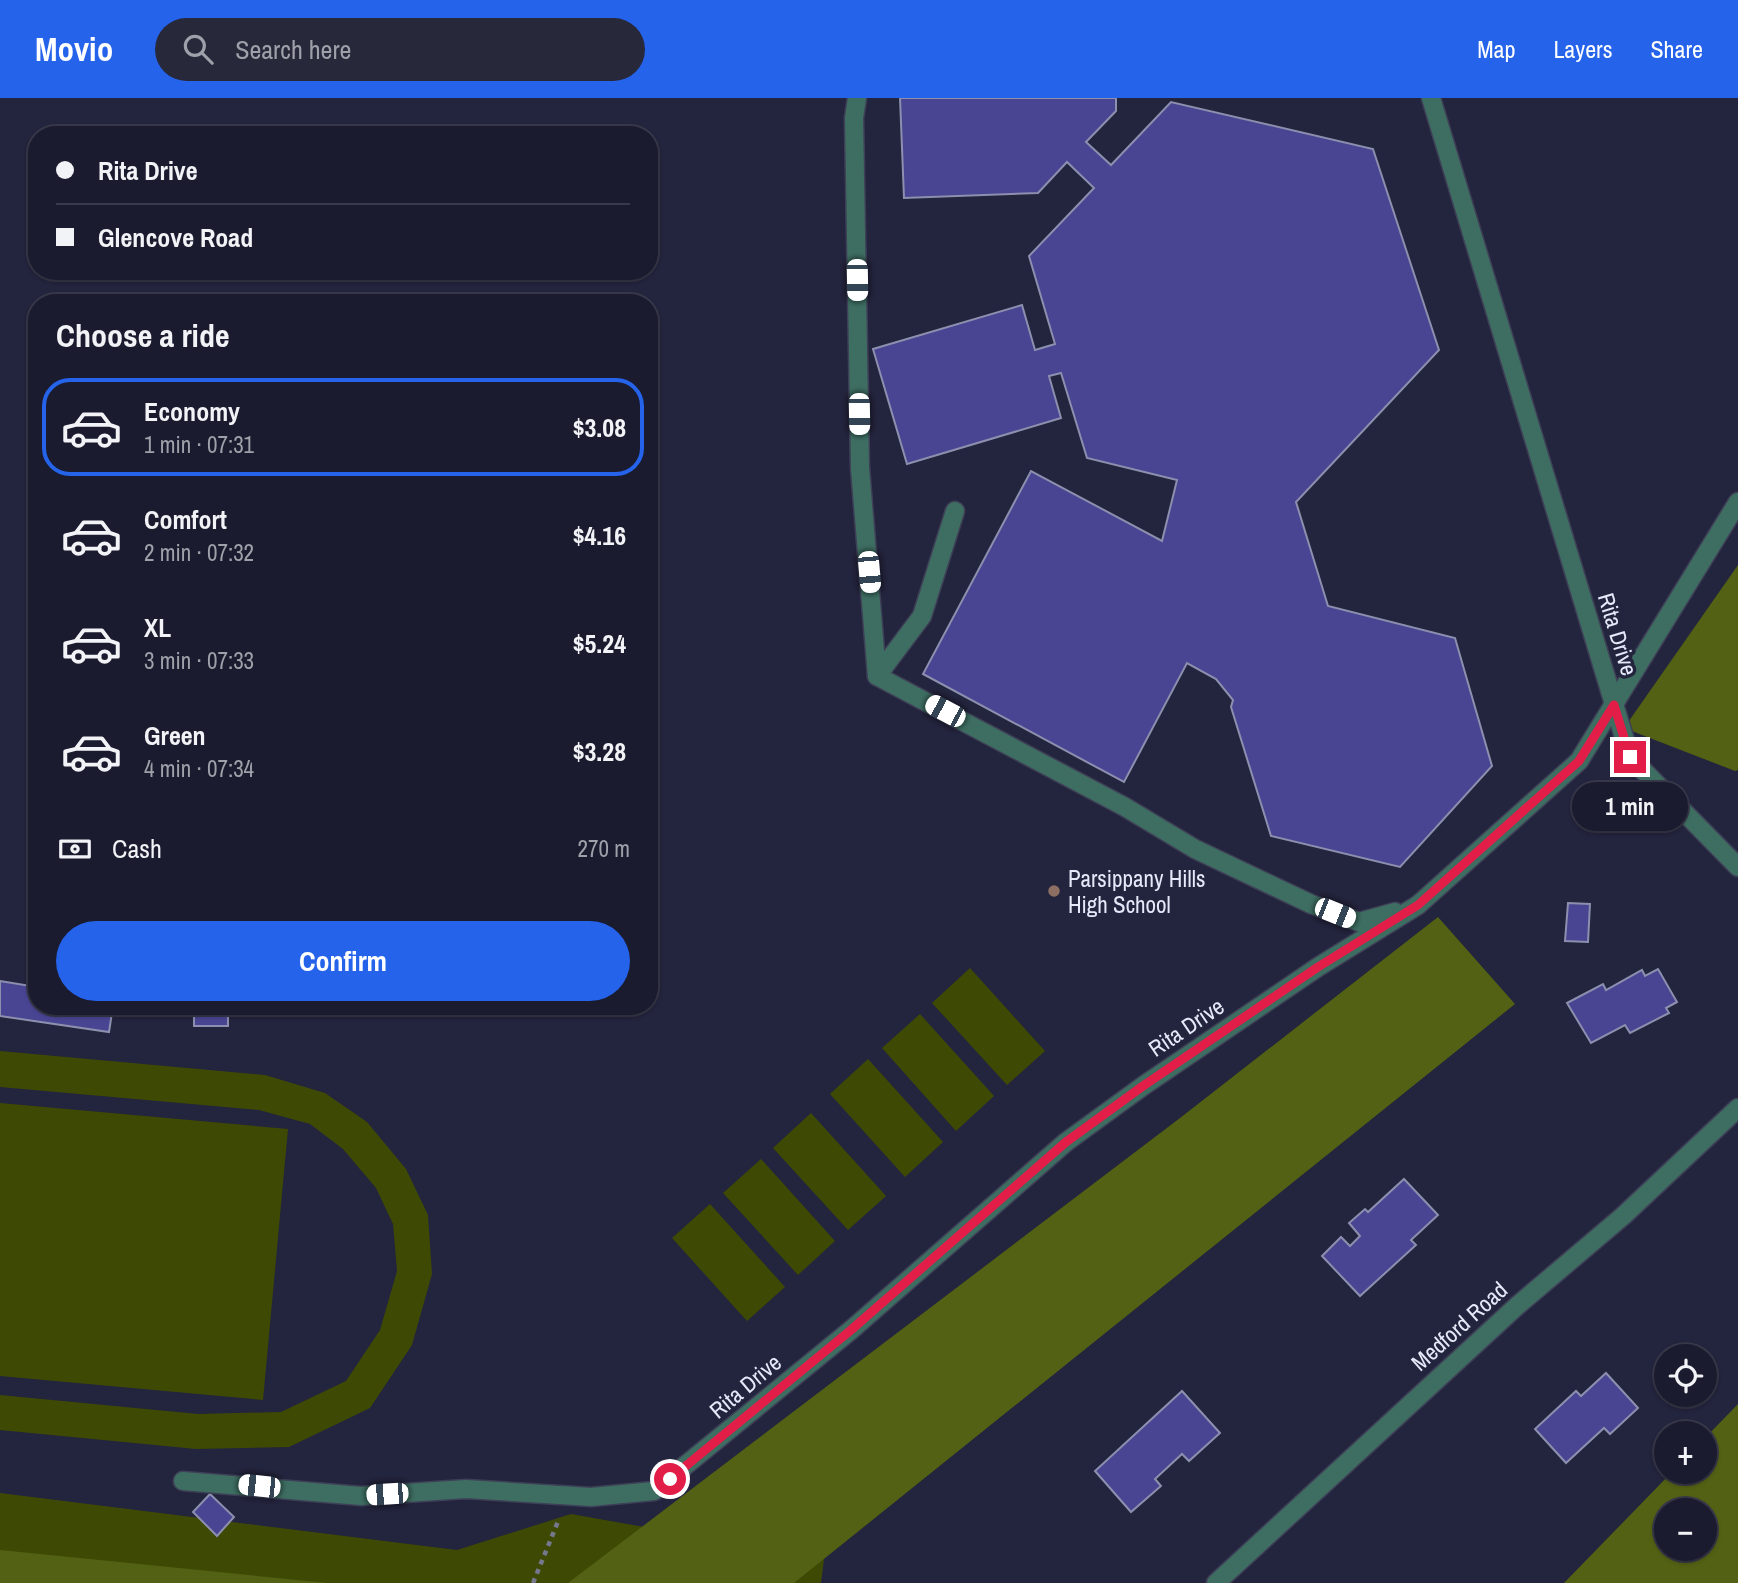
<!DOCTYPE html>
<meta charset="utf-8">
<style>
:root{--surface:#1a1b2e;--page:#27283a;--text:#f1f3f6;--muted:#9fa1aa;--line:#38394a;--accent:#2563eb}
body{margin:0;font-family:"Archivo Narrow",sans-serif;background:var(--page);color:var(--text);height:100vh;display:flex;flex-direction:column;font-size:26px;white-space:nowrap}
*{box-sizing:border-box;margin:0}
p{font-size:23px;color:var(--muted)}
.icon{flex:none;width:38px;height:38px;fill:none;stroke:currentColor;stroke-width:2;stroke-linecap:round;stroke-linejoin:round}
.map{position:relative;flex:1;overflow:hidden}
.side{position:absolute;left:28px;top:196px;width:630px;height:721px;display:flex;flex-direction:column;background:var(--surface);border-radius:28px;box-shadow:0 2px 5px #0004,0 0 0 2px var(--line)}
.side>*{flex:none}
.top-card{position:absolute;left:28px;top:28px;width:630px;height:154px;border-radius:28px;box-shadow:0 2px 5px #0004,0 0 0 2px var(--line);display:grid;align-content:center;height:154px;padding:0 28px;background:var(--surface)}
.tools{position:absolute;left:1654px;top:1246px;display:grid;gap:14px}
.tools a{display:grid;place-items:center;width:63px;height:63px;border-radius:50%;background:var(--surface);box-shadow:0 2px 5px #0004,0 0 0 2px var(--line);font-size:35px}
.end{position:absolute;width:32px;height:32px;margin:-16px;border:9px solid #e11d48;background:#fff;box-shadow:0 0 0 4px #fff}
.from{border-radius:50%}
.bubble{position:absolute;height:49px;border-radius:24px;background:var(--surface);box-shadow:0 2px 5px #0004,0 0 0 2px var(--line);font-size:23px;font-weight:700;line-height:49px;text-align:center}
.car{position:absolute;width:21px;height:42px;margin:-21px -10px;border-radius:9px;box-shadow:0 0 5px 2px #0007;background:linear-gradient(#fff 24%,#345 0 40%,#fff 0 76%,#345 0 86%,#fff 0)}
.top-card b{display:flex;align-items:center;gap:24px;height:66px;font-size:26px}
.top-card b+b{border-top:2px solid var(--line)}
.top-card i{width:18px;height:18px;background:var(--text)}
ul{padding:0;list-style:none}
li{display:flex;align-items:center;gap:21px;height:98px;margin:0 14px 10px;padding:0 14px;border:4px solid transparent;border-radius:28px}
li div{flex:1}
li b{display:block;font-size:26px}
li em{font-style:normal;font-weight:700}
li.active{border-color:var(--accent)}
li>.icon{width:63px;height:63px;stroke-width:1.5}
h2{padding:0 28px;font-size:32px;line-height:84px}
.pay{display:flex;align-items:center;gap:18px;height:77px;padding:0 28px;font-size:26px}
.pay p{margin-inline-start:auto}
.cta{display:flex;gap:14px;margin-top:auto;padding:14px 28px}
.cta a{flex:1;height:80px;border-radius:42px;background:var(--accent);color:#fff;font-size:28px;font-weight:700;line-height:80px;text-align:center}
header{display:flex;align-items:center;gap:42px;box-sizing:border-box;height:98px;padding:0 35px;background:var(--accent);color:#fff}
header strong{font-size:33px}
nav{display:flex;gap:38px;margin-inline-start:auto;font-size:24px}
.search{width:490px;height:63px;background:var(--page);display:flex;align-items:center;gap:18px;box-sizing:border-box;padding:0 24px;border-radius:38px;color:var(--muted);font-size:26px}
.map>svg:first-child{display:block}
</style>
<header>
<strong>Movio</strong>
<div class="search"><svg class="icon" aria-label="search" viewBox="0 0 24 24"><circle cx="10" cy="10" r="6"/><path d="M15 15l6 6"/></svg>Search here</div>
<nav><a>Map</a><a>Layers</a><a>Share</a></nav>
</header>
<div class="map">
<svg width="1738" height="1485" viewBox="0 0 1738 1485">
<rect width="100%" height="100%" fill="#23243d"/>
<g fill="#3e4a04">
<polygon points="970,870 1045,953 1007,987 932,905"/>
<polygon points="920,916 994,998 956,1033 882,950"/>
<polygon points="0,953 265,977 325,995 367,1024 406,1071 428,1117 432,1176 412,1247 370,1310 289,1349 196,1351 0,1332 0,1297 198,1316 281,1314 346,1283 380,1232 397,1173 393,1126 376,1090 343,1051 310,1026 259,1012 0,989"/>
<polygon points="868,961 943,1044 905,1079 830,996"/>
<polygon points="0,1005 288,1031 263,1302 0,1278"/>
<polygon points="811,1015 886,1098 848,1132 773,1050"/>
<polygon points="761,1061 835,1143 798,1177 723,1095"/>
<polygon points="710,1106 785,1189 747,1223 672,1140"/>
<polygon points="0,1395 457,1452 571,1416 824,1461 821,1485 0,1485"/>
</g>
<g fill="#536114" fill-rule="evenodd">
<polygon points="1738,467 1738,672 1735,673 1624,630"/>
<polygon points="1438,819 1515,906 794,1485 568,1485 1180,1020"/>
<path d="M 1738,1306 L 1738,1485 L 1564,1485 L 1672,1374 L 1704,1374 L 1705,1340 ZM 1666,1412 L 1704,1412 L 1704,1451 L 1666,1451 Z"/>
<polygon points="0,1452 327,1485 0,1485"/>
</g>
<g fill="#4a4593" stroke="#8d8fae" stroke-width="2">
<polygon points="900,0 1116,0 1116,13 1086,44 1111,67 1171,4 1373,51 1439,252 1296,404 1328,508 1455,540 1492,668 1400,769 1271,738 1231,609 1233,602 1216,581 1187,565 1124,684 923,576 1031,373 1162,443 1177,382 1087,360 1061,275 1049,278 1061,320 907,366 873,251 1022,207 1035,252 1055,246 1029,158 1094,90 1067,64 1038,95 904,100"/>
<polygon points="1568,805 1590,806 1588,844 1565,843"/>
<polygon points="1658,871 1677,904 1666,910 1669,915 1630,935 1625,927 1591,945 1567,905 1603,886 1606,892 1642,872 1645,878"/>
<polygon points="0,883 37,889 37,908 113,908 109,934 0,918"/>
<rect x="194" y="908" width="34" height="20"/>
<polygon points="1404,1081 1438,1117 1411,1142 1416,1147 1360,1198 1322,1158 1341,1139 1350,1148 1360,1138 1349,1125 1365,1111 1368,1114"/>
<polygon points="1606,1275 1638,1310 1610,1336 1604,1330 1566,1365 1535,1331 1576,1293 1581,1298"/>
<polygon points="1182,1293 1220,1335 1189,1363 1182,1356 1155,1381 1161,1388 1131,1414 1095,1373"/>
<polygon points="210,1396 234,1419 217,1438 193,1414"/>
</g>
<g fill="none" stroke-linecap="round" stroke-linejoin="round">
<g stroke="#3e4057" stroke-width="21">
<g id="lane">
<polyline points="857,0 854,20 860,370 877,578 1125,709 1195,751 1311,806 1359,824 1395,814"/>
<polyline points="877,578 922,518 955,413"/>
<polyline points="183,1383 361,1398 466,1391 591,1399 654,1393 851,1232 1066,1044 1143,988 1318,869 1418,807"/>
</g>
</g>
<g stroke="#3e4057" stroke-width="21">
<g id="street">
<polyline points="1431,0 1630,659 1738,769"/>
<polyline points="1418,807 1579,663 1738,404"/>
<polyline points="1216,1485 1518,1207 1623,1118 1738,1010"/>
</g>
</g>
<polyline stroke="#75778d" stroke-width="4.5" stroke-dasharray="5 5" stroke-linecap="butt" points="533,1485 559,1421"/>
<use href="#lane" stroke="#3e6e62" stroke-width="18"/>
<use href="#street" stroke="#3e6e62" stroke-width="18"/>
</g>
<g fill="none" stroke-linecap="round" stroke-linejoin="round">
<polyline stroke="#e11d48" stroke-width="9" points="670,1381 851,1232 1066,1044 1143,988 1318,869 1418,807 1579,663 1614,607 1630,659"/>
</g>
<circle fill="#8d6e63" stroke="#23243d" stroke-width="2.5" cx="1054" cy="793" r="7"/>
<g text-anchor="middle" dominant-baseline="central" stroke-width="7" stroke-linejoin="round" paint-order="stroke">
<g font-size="23" fill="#e6e9fa" stroke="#23243d">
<text transform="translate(1618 536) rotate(73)">Rita Drive</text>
<text transform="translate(1186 929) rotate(-34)">Rita Drive</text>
<text transform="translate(1459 1228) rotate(-42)">Medford Road</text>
<text transform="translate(745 1288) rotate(-40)">Rita Drive</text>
</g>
<g font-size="23" fill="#e6e9fa" stroke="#23243d" text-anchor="start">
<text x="1068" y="780">Parsippany Hills<tspan x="1068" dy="26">High School</tspan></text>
</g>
</g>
</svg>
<div class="tools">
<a><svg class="icon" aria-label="locate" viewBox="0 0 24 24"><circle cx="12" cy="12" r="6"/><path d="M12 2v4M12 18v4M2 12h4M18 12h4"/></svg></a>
<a>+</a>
<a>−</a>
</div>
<i class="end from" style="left:670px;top:1381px"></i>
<i class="end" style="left:1630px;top:659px"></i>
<div class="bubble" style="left:1572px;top:684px;width:116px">1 min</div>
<i class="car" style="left:857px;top:182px;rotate:179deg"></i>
<i class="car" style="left:859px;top:316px;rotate:179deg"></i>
<i class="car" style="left:869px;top:474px;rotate:175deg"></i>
<i class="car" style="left:945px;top:613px;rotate:298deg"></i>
<i class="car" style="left:1335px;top:815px;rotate:112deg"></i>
<i class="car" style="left:259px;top:1388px;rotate:276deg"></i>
<i class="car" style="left:387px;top:1396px;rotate:266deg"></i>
<div class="top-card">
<b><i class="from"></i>Rita Drive</b>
<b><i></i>Glencove Road</b>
</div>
<section class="side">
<h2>Choose a ride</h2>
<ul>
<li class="active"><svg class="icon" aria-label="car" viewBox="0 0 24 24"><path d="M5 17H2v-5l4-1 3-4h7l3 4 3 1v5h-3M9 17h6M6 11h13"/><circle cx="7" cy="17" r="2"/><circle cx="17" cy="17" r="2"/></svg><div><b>Economy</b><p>1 min · 07:31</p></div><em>$3.08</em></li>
<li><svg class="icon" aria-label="car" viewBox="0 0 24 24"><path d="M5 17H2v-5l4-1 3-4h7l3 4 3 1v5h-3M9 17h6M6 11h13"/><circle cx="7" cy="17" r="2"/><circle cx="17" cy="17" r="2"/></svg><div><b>Comfort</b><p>2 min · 07:32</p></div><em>$4.16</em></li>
<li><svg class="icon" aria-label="car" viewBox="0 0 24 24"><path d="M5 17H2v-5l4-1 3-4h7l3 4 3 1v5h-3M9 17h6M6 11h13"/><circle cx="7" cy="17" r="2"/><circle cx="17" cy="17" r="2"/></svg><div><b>XL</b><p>3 min · 07:33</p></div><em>$5.24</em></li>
<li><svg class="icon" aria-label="car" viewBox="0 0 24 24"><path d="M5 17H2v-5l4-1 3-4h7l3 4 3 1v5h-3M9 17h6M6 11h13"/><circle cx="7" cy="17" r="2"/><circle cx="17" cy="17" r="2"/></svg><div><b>Green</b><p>4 min · 07:34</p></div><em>$3.28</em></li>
</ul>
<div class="pay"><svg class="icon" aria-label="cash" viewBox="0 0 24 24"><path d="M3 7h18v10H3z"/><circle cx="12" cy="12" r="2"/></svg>Cash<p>270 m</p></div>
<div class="cta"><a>Confirm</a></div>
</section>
</div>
